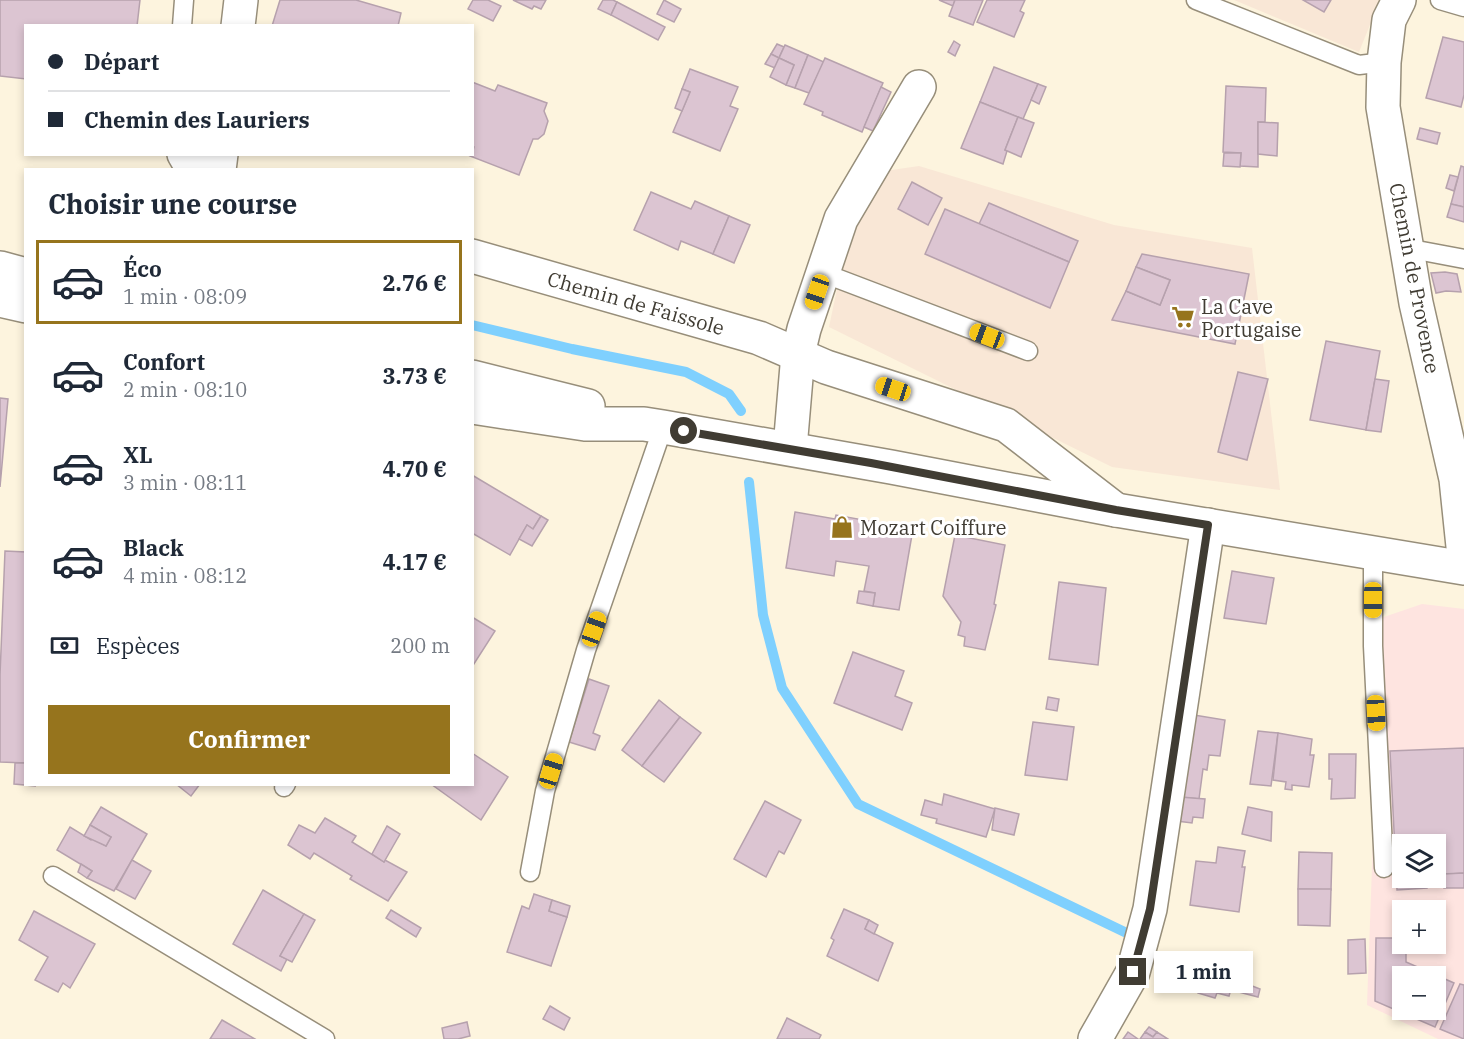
<!DOCTYPE html>
<html lang="fr">
<meta charset="utf-8">
<style>
:root{--surface:#fff;--page:#f6f6f7;--text:#1f2937;--muted:#747a83;--line:#e0e1e3;--accent:#96741d}
body{margin:0;font-family:"IBM Plex Serif",serif;background:var(--page);color:var(--text);height:100vh;display:flex;flex-direction:column;font-size:22px;white-space:nowrap}
*{box-sizing:border-box;margin:0}
p{font-size:20px;color:var(--muted)}
.icon{flex:none;width:33px;height:33px;fill:none;stroke:currentColor;stroke-width:2;stroke-linecap:round;stroke-linejoin:round}
.map{position:relative;flex:1;overflow:hidden}
.side{position:absolute;left:24px;top:168px;width:450px;height:618px;display:flex;flex-direction:column;background:var(--surface);border-radius:0px;box-shadow:0 3px 9px #0003}
.side>*{flex:none}
.guide{position:absolute;left:24px;top:24px;width:450px;height:132px;border-radius:0px;box-shadow:0 3px 9px #0003;display:grid;align-content:center;height:132px;padding:0 24px;background:var(--surface)}
.fabs{position:absolute;left:1392px;top:834px;display:grid;gap:12px}
.fabs a{display:grid;place-items:center;width:54px;height:54px;border-radius:0px;background:var(--surface);box-shadow:0 3px 9px #0003;font-size:30px}
.end{position:absolute;width:27px;height:27px;margin:-14px;border:8px solid #403c33;background:#fff;box-shadow:0 0 0 3px #fff}
.from{border-radius:50%}
.bubble{position:absolute;height:42px;border-radius:0px;background:var(--surface);box-shadow:0 3px 9px #0003;font-size:20px;font-weight:700;line-height:42px;text-align:center}
.car{position:absolute;width:18px;height:36px;margin:-18px -9px;border-radius:8px;box-shadow:0 0 4px 2px #0007;background:linear-gradient(#f5c518 24%,#345 0 40%,#f5c518 0 76%,#345 0 86%,#f5c518 0)}
.guide b{display:flex;align-items:center;gap:21px;height:57px;font-size:22px}
.guide b+b{border-top:2px solid var(--line)}
.guide i{width:15px;height:15px;background:var(--text)}
ul{padding:0;list-style:none}
li{display:flex;align-items:center;gap:18px;height:84px;margin:0 12px 9px;padding:0 12px;border:3px solid transparent;border-radius:0px}
li div{flex:1}
li b{display:block;font-size:22px}
li em{font-style:normal;font-weight:700}
li.on{border-color:var(--accent)}
li>.icon{width:54px;height:54px;stroke-width:1.5}
h2{padding:0 24px;font-size:27px;line-height:72px}
.pay{display:flex;align-items:center;gap:15px;height:66px;padding:0 24px;font-size:22px}
.pay p{margin-inline-start:auto}
.primary-button{display:flex;gap:12px;margin-top:auto;padding:12px 24px}
.primary-button a{flex:1;height:69px;border-radius:0px;background:var(--accent);color:#fff;font-size:24px;font-weight:700;line-height:69px;text-align:center}
.map>svg:first-child{display:block}
</style>
<div class="map">
<svg width="1464" height="1039" viewBox="0 0 1464 1039">
<rect width="100%" height="100%" fill="#fdf4de"/>
<path fill="#fee4e0" fill-rule="evenodd" d="M 1422,604 L 1464,609 L 1464,1039 L 1438,1039 L 1367,1005 L 1381,618 ZM 1402,844 L 1436,844 L 1436,878 L 1402,878 ZM 1402,910 L 1436,910 L 1436,944 L 1402,944 ZM 1402,976 L 1436,976 L 1436,1010 L 1402,1010 Z"/>
<g fill="#f9e7d6">
<polygon points="1234,0 1380,0 1359,52"/>
<polygon points="919,166 1114,225 1252,248 1280,490 1112,467 829,327 847,242 878,172"/>
</g>
<g fill="none" stroke-linecap="round" stroke-linejoin="round">
<g stroke="#7fd0fe" stroke-width="10">
<polyline points="472,325 572,349 686,372 729,394 741,411"/>
<polyline points="749,482 763,615 782,688 858,804 1135,937"/>
</g>
</g>
<g fill="#dcc5d2" stroke="#b6a1ad" stroke-width="1.5" fill-rule="evenodd">
<polygon points="0,0 140,0 137,26 26,26 26,79 0,76"/>
<polygon points="280,0 356,0 401,13 398,26 272,26"/>
<polygon points="473,0 488,0 501,6 493,21 468,9"/>
<polygon points="513,0 546,0 541,9 534,6 532,9"/>
<polygon points="603,0 613,0 617,2 611,15 598,9"/>
<polygon points="664,0 681,9 674,22 657,14"/>
<polygon points="939,0 955,0 953,6"/>
<polygon points="955,0 983,0 973,25 949,16"/>
<polygon points="987,0 1025,0 1020,11 1024,13 1014,37 977,22"/>
<polygon points="1303,0 1331,0 1324,12"/>
<polygon points="617,2 665,27 658,40 611,15"/>
<polygon points="1443,37 1464,42 1464,95 1461,107 1426,98"/>
<polygon points="954,41 960,45 955,56 948,52"/>
<polygon points="777,44 784,47 779,58 771,54"/>
<polygon points="785,45 808,55 795,88 786,85 794,65 779,58"/>
<polygon points="771,54 779,58 775,68 765,64"/>
<polygon points="808,55 824,62 809,93 795,88"/>
<polygon points="779,58 794,65 786,85 770,77"/>
<polygon points="825,58 883,83 862,132 822,115 823,112 804,104"/>
<polygon points="994,67 1038,84 1023,119 980,102"/>
<polygon points="690,69 738,87 730,106 738,109 720,151 673,132 690,92 682,89"/>
<polygon points="472,82 495,91 498,85 547,103 544,111 548,121 544,134 538,139 533,139 519,175 470,156 472,154 474,147 472,146"/>
<polygon points="1038,84 1046,87 1039,104 1031,100"/>
<polygon points="1226,86 1266,88 1265,122 1258,122 1258,167 1240,166 1241,153 1223,152"/>
<polygon points="881,87 891,92 873,131 864,127"/>
<polygon points="682,89 690,92 682,111 675,108"/>
<polygon points="980,102 1018,117 1005,150 1007,151 1003,164 961,148"/>
<polygon points="1018,117 1034,123 1021,157 1005,150"/>
<polygon points="1258,122 1278,123 1277,156 1258,154"/>
<polygon points="1420,128 1440,133 1437,144 1417,139"/>
<polygon points="1224,153 1241,153 1240,167 1223,166"/>
<polygon points="1461,166 1464,167 1464,207 1451,204"/>
<polygon points="1450,175 1458,177 1454,191 1446,188"/>
<polygon points="912,182 942,198 928,225 898,209"/>
<polygon points="651,192 691,209 695,201 729,216 713,254 681,241 678,250 634,230"/>
<polygon points="989,203 1078,241 1069,262 979,224"/>
<polygon points="1451,204 1464,207 1464,222 1447,217"/>
<polygon points="945,209 1069,262 1050,308 925,254"/>
<polygon points="729,216 750,225 734,263 713,254"/>
<polygon points="1142,254 1249,274 1235,344 1112,320 1126,291 1160,305 1170,280 1136,267"/>
<polygon points="1136,267 1170,280 1160,305 1126,291"/>
<polygon points="1445,272 1457,274 1461,292 1446,291 1436,293 1431,273"/>
<polygon points="1326,341 1380,351 1366,430 1310,420"/>
<polygon points="1238,372 1268,379 1247,460 1218,452"/>
<polygon points="1375,379 1389,381 1381,432 1366,430"/>
<polygon points="0,398 8,399 0,487"/>
<polygon points="472,475 541,516 533,529 527,525 510,555 472,533"/>
<polygon points="795,512 835,519 836,515 913,529 899,610 873,606 875,593 864,591 869,566 836,561 834,576 786,568"/>
<polygon points="541,516 548,520 532,546 519,539 527,525 533,529"/>
<polygon points="955,535 1005,545 994,604 996,605 985,650 964,646 965,637 958,635 961,622 943,596"/>
<polygon points="5,551 26,552 26,763 0,762 0,675"/>
<polygon points="1232,571 1274,578 1266,624 1224,618"/>
<polygon points="1059,582 1106,588 1098,665 1049,659"/>
<polygon points="859,591 875,593 873,606 857,603"/>
<polygon points="472,617 495,631 472,667"/>
<polygon points="853,652 904,671 895,696 912,703 902,730 834,703"/>
<polygon points="589,679 609,686 593,733 600,736 595,750 569,742"/>
<polygon points="1048,697 1059,699 1057,711 1046,709"/>
<polygon points="659,700 680,717 642,766 622,750"/>
<polygon points="1194,715 1225,720 1220,756 1209,755 1207,770 1203,769 1199,799 1180,797"/>
<polygon points="680,717 701,733 664,782 642,766"/>
<polygon points="1033,722 1074,727 1067,780 1025,775"/>
<polygon points="1258,731 1278,733 1271,786 1250,784"/>
<polygon points="1278,733 1312,739 1310,755 1314,755 1309,787 1292,785 1292,790 1285,789 1286,782 1273,780"/>
<polygon points="1464,748 1464,873 1436,875 1436,844 1402,844 1402,878 1427,878 1427,888 1397,890 1390,751"/>
<polygon points="472,753 508,777 481,820 431,784 472,784"/>
<polygon points="1329,754 1356,754 1355,798 1331,799 1332,779 1329,779"/>
<polygon points="15,763 26,763 26,784 36,786 14,784"/>
<polygon points="176,784 200,784 191,796"/>
<polygon points="944,794 995,809 986,837 936,823 937,819 921,815 925,800 942,805"/>
<polygon points="1180,797 1205,799 1203,818 1193,817 1192,823 1177,821"/>
<polygon points="765,801 801,820 784,854 779,851 766,877 734,859"/>
<polygon points="101,807 147,834 114,891 87,878 92,871 57,850 70,827 91,840 92,838 106,846 111,837 90,825"/>
<polygon points="1248,807 1272,812 1271,841 1242,834"/>
<polygon points="995,808 1019,814 1014,835 992,830"/>
<polygon points="325,818 356,836 352,842 384,862 385,860 407,872 388,901 350,879 352,876 314,853 310,859 288,845 299,825 315,833"/>
<polygon points="90,825 111,837 106,846 84,836"/>
<polygon points="387,826 400,834 384,862 372,854"/>
<polygon points="1218,847 1245,851 1242,867 1245,867 1239,912 1190,905 1196,861 1216,863"/>
<polygon points="1299,852 1332,853 1331,890 1298,889"/>
<polygon points="132,860 151,871 135,899 116,889"/>
<polygon points="81,864 92,871 87,878 78,872"/>
<polygon points="1464,873 1464,888 1444,888 1443,874"/>
<polygon points="1298,889 1331,889 1330,926 1298,925"/>
<polygon points="263,890 304,914 280,956 287,959 281,971 233,944"/>
<polygon points="534,894 552,900 549,911 567,917 551,966 507,952 522,906 529,909"/>
<polygon points="552,900 570,906 567,917 549,911"/>
<polygon points="844,909 869,920 865,929 893,943 878,981 827,956 834,940 831,938"/>
<polygon points="391,910 421,928 416,937 386,918"/>
<polygon points="34,911 95,944 70,988 63,983 58,992 35,980 48,957 19,940"/>
<polygon points="304,914 315,920 292,962 280,956"/>
<polygon points="869,920 878,925 874,934 865,929"/>
<path d="M 1376,938 L 1402,938 L 1402,944 L 1406,944 L 1406,962 L 1454,983 L 1435,1027 L 1375,1001 ZM 1402,976 L 1436,976 L 1436,1010 L 1402,1010 Z"/>
<polygon points="1365,939 1366,973 1348,974 1348,940"/>
<polygon points="1205,970 1234,979 1229,996 1217,993 1215,998 1198,993"/>
<polygon points="1234,979 1260,989 1258,997 1231,990"/>
<polygon points="1460,984 1464,985 1464,1039 1440,1029"/>
<polygon points="550,1006 570,1018 564,1030 543,1019"/>
<polygon points="787,1018 821,1035 819,1039 777,1039"/>
<polygon points="222,1020 255,1039 210,1039"/>
<polygon points="467,1022 470,1036 458,1039 444,1039 442,1028"/>
<polygon points="1149,1027 1157,1032 1153,1037 1145,1032"/>
<polygon points="1128,1032 1138,1039 1123,1039"/>
<polygon points="1145,1032 1153,1037 1157,1032 1168,1039 1140,1039"/>
</g>
<g fill="none" stroke-linecap="round" stroke-linejoin="round">
<g stroke="#978e7a" stroke-width="21">
<g id="service">
<polyline points="1196,0 1359,65 1384,62"/>
<polyline points="1440,0 1464,7"/>
<polyline points="182,26 184,0"/>
<polyline points="1408,254 1422,251 1464,259"/>
<polyline points="823,273 1028,351"/>
<polyline points="1373,553 1373,646 1384,868"/>
<polyline points="284,787 286,784"/>
<polyline points="530,872 545,791 586,650 663,427"/>
<polyline points="53,876 325,1039"/>
</g>
</g>
<g stroke="#978e7a" stroke-width="36">
<g id="minor">
<polyline points="1399,0 1389,20 1384,62 1383,107 1416,303 1456,479 1464,556"/>
<polyline points="238,26 241,0"/>
<polyline points="184,154 191,166 199,170"/>
<polyline points="219,170 221,154"/>
<polyline points="472,256 759,338 826,367 1006,425 1116,510"/>
<polyline points="790,448 798,354 804,329 841,219 919,87"/>
<polyline points="1095,1039 1133,972 1150,909 1208,525"/>
</g>
</g>
<g stroke="#978e7a" stroke-width="36">
<g id="secondary">
<polyline points="0,268 26,275"/>
<polyline points="0,300 26,306"/>
<polyline points="472,377 588,406"/>
<polyline points="472,407 585,424 644,424 663,427 891,467 1116,510 1464,568"/>
</g>
</g>
<use href="#service" stroke="#fff" stroke-width="18"/>
<use href="#minor" stroke="#fff" stroke-width="33"/>
<use href="#secondary" stroke="#fff" stroke-width="33"/>
</g>
<g fill="none" stroke-linecap="round" stroke-linejoin="round">
<polyline stroke="#403c33" stroke-width="8" points="684,431 871,463 1116,510 1208,525 1150,909 1133,972"/>
</g>
<defs>
<g id="supermarket-bare" transform="scale(1.8)"><path d="M-6-5.5h2.5l.6 2H6L4.5 2H-2.5L-4.4-4H-6ZM-1.5 3.2a1.3 1.3 0 1 0 .1 0ZM3 3.2a1.3 1.3 0 1 0 .1 0Z" fill="#96741d" stroke="#fff" stroke-width="2.5" paint-order="stroke"/></g>
<g id="shop-bare" transform="scale(1.8)"><path d="M-5-2.5h2.3a2.7 3.5 0 0 1 5.4 0H5L5.5 6h-11ZM-1.5-2.5h3a1.5 2.3 0 0 0-3 0Z" fill="#96741d" stroke="#fff" stroke-width="2.5" paint-order="stroke"/></g>
</defs>
<g fill-rule="evenodd">
<use href="#supermarket-bare" x="1183" y="317"/>
<use href="#shop-bare" x="842" y="527"/>
</g>
<g text-anchor="middle" dominant-baseline="central" stroke-width="6" stroke-linejoin="round" paint-order="stroke">
<g font-size="20" fill="#403c33" stroke="#fff">
<text transform="translate(1415 278) rotate(79)">Chemin de Provence</text>
<text transform="translate(636 303) rotate(16)">Chemin de Faissole</text>
</g>
<g font-size="20" fill="#403c33" stroke="#fff" text-anchor="start">
<text x="1201" y="306">La Cave<tspan x="1201" dy="23">Portugaise</tspan></text>
<text x="860" y="527">Mozart Coiffure</text>
</g>
</g>
</svg>
<div class="fabs">
<a><svg class="icon" aria-label="layers" viewBox="0 0 24 24"><path d="M12 4l9 5-9 5-9-5zM3 14l9 5 9-5"/></svg></a>
<a>+</a>
<a>−</a>
</div>
<i class="end from" style="left:684px;top:431px"></i>
<i class="end" style="left:1133px;top:972px"></i>
<div class="bubble" style="left:1154px;top:951px;width:99px">1 min</div>
<i class="car" style="left:817px;top:292px;rotate:199deg"></i>
<i class="car" style="left:987px;top:336px;rotate:291deg"></i>
<i class="car" style="left:893px;top:389px;rotate:288deg"></i>
<i class="car" style="left:1373px;top:600px;rotate:180deg"></i>
<i class="car" style="left:594px;top:629px;rotate:20deg"></i>
<i class="car" style="left:1376px;top:713px;rotate:177deg"></i>
<i class="car" style="left:551px;top:771px;rotate:17deg"></i>
<div class="guide">
<b><i class="from"></i>Départ</b>
<b><i></i>Chemin des Lauriers</b>
</div>
<section class="side">
<h2>Choisir une course</h2>
<ul>
<li class="on"><svg class="icon" aria-label="car" viewBox="0 0 24 24"><path d="M5 17H2v-5l4-1 3-4h7l3 4 3 1v5h-3M9 17h6M6 11h13"/><circle cx="7" cy="17" r="2"/><circle cx="17" cy="17" r="2"/></svg><div><b>Éco</b><p>1 min · 08:09</p></div><em>2.76 €</em></li>
<li><svg class="icon" aria-label="car" viewBox="0 0 24 24"><path d="M5 17H2v-5l4-1 3-4h7l3 4 3 1v5h-3M9 17h6M6 11h13"/><circle cx="7" cy="17" r="2"/><circle cx="17" cy="17" r="2"/></svg><div><b>Confort</b><p>2 min · 08:10</p></div><em>3.73 €</em></li>
<li><svg class="icon" aria-label="car" viewBox="0 0 24 24"><path d="M5 17H2v-5l4-1 3-4h7l3 4 3 1v5h-3M9 17h6M6 11h13"/><circle cx="7" cy="17" r="2"/><circle cx="17" cy="17" r="2"/></svg><div><b>XL</b><p>3 min · 08:11</p></div><em>4.70 €</em></li>
<li><svg class="icon" aria-label="car" viewBox="0 0 24 24"><path d="M5 17H2v-5l4-1 3-4h7l3 4 3 1v5h-3M9 17h6M6 11h13"/><circle cx="7" cy="17" r="2"/><circle cx="17" cy="17" r="2"/></svg><div><b>Black</b><p>4 min · 08:12</p></div><em>4.17 €</em></li>
</ul>
<div class="pay"><svg class="icon" aria-label="cash" viewBox="0 0 24 24"><path d="M3 7h18v10H3z"/><circle cx="12" cy="12" r="2"/></svg>Espèces<p>200 m</p></div>
<div class="primary-button"><a>Confirmer</a></div>
</section>
</div>
